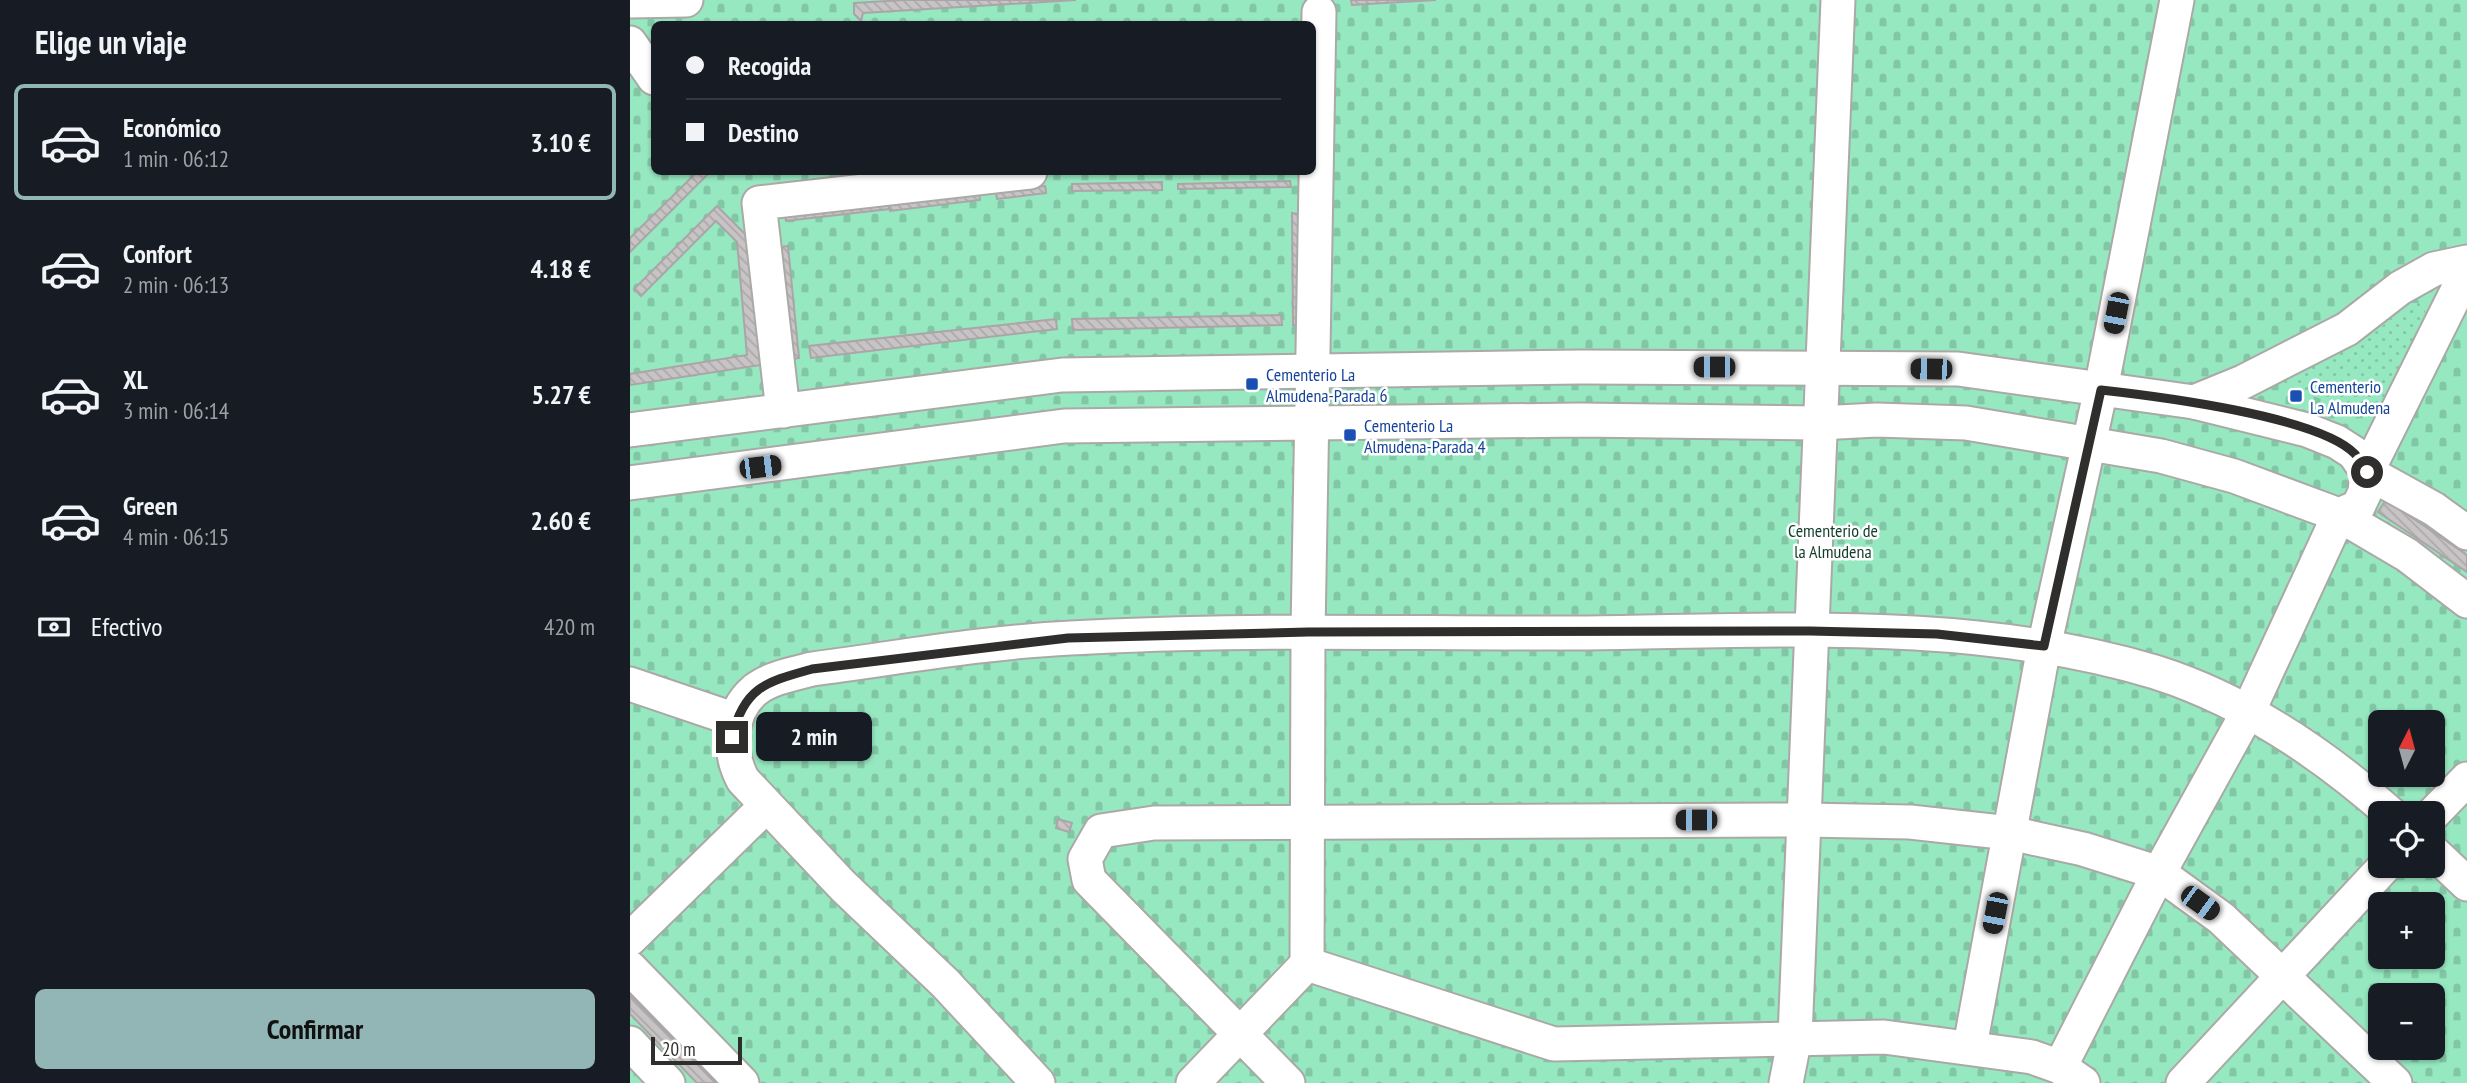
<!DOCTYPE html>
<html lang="es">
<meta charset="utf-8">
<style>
:root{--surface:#171b24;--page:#242831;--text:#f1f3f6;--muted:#9ea1a6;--line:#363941;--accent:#92b5b5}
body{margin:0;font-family:"PT Sans Narrow",sans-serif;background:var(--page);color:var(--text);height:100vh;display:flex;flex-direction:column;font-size:26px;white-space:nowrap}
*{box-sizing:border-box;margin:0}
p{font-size:23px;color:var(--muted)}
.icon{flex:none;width:38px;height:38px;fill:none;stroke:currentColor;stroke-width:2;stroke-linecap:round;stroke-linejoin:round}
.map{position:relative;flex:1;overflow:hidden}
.sheet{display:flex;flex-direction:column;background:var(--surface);width:630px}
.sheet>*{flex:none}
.banner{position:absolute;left:21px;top:21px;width:665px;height:154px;border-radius:10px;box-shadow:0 2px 5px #0004;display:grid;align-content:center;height:154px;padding:0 35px;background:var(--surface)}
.needle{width:46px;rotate:6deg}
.tools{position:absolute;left:1738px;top:710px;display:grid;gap:14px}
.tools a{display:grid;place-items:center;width:77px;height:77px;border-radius:10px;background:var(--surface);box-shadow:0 2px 5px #0004;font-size:35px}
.scale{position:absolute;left:21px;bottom:18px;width:91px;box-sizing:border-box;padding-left:7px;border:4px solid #2f2e2d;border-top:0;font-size:19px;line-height:24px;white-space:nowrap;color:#2f2e2d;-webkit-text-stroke:5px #fff;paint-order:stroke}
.end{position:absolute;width:32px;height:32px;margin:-16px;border:9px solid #2f2e2d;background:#fff;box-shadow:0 0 0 4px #fff}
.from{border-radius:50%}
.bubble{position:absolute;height:49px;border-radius:10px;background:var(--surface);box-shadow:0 2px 5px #0004;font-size:23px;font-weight:800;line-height:49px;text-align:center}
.car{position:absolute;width:21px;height:42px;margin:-21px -10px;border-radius:9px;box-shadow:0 0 5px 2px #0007;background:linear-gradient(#222 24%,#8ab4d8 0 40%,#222 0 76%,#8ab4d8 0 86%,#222 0)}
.banner b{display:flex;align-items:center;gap:24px;height:66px;font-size:26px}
.banner b+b{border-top:2px solid var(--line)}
.banner i{width:18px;height:18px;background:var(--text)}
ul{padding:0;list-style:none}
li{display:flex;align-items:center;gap:21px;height:116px;margin:0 14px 10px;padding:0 21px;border:4px solid transparent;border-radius:10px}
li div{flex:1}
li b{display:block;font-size:26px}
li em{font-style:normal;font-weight:800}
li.active{border-color:var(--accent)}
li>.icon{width:63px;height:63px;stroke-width:1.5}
h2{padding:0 35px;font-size:32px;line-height:84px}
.pay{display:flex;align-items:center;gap:18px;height:77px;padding:0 35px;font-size:26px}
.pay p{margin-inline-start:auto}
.cta{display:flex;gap:14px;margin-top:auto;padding:14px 35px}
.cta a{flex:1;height:80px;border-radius:10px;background:var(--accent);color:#111;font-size:28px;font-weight:800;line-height:80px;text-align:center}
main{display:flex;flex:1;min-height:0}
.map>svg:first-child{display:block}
</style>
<main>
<section class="sheet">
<h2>Elige un viaje</h2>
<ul>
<li class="active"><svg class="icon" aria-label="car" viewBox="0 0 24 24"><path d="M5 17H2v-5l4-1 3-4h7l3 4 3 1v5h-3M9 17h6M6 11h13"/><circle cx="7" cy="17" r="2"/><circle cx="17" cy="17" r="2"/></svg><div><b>Económico</b><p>1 min · 06:12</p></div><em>3.10 €</em></li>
<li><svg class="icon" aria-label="car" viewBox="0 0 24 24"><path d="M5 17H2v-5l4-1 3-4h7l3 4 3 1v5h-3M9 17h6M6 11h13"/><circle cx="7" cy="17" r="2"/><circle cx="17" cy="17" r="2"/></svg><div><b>Confort</b><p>2 min · 06:13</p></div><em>4.18 €</em></li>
<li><svg class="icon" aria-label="car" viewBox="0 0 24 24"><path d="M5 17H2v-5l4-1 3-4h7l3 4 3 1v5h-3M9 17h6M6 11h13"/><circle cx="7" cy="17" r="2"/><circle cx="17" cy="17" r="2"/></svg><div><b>XL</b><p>3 min · 06:14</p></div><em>5.27 €</em></li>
<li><svg class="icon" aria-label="car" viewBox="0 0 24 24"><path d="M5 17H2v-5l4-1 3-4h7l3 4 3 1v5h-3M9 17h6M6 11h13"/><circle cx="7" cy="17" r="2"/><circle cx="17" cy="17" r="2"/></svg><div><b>Green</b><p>4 min · 06:15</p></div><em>2.60 €</em></li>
</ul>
<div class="pay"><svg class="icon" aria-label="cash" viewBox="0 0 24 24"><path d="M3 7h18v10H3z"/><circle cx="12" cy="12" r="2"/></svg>Efectivo<p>420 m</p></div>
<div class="cta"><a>Confirmar</a></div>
</section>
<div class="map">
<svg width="1837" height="1083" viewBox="0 0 1837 1083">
<defs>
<pattern id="cemetery-stones" width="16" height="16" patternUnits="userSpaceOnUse" patternTransform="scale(1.75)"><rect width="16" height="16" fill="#96e8c0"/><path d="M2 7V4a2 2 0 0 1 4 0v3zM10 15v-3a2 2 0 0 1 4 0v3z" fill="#82c7a5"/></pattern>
<pattern id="garden-dots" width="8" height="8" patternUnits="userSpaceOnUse" patternTransform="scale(1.75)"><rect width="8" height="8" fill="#96e8c0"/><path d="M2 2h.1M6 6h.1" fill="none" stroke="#82c7a5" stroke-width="1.8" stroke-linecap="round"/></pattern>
<pattern id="building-back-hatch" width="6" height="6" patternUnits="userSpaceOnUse" patternTransform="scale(1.75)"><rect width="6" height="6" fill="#c8c4c6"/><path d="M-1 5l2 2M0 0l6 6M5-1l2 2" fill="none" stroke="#aca9aa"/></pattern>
</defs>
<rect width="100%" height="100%" fill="#fcfaf6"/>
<path fill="url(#cemetery-stones)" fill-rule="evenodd" d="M 0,0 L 1837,0 L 1837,1083 L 0,1083 ZM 24,24 L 682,24 L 682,172 L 24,172 ZM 1750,723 L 1802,723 L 1802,775 L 1750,775 ZM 1750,814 L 1802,814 L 1802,866 L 1750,866 ZM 1750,905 L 1802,905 L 1802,957 L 1750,957 ZM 1750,996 L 1802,996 L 1802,1048 L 1750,1048 Z"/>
<polygon fill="url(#garden-dots)" points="1779,303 1788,303 1794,307 1796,315 1744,420 1651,383 1742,335"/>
<g fill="url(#building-back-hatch)" stroke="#aaa6a8" stroke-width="2">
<polygon points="274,0 446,0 233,13 231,21 224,14 224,3"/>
<polygon points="721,0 806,0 722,5"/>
<polygon points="67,172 80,172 0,252 0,238"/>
<polygon points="660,181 661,187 548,189 548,184"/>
<polygon points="532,182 532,190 442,191 442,184"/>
<polygon points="415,186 416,193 367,199 366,192"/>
<polygon points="349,193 350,200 260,211 259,203"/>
<polygon points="259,205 259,209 156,221 155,216"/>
<polygon points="87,206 116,235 131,365 0,385 0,374 117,355 107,242 86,221 11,296 4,289"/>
<polygon points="662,213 668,214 669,325 663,325"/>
<polygon points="158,246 169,358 163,359 151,247"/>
<polygon points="651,315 652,325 443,330 442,319"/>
<polygon points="426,319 427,329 181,358 179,346"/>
<polygon points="1756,500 1837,555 1837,572 1748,512"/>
<polygon points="428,819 442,823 439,832 426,828"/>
<polygon points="0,995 86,1083 67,1083 0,1014"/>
</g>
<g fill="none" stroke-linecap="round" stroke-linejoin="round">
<g stroke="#aaa9a5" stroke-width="37">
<g id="minor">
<polyline points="0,1 56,0"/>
<polyline points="0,43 24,78"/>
<polyline points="1837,271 1737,472 1804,509 1837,533"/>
<polyline points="1564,402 1613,382 1717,329 1770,288 1804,269 1837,262"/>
<polyline points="153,411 129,203 400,172"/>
<polyline points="0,430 432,375 950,367 1328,369 1564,402 1677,430 1707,442 1724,453 1737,472 1735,492 1728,507 1709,515 1604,476 1531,456 1336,423 1247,420 1189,423 949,420 434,426 0,483"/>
<polyline points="0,684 106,720"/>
<polyline points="1802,815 1837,779"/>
<polyline points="1802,851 1837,884"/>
<polyline points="0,939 136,806"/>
<polyline points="677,964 678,632 689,12"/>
<polyline points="0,968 112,1083"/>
<polyline points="0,1043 38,1083"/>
<polyline points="1340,1046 1414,647 1471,389 1547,0"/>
<polyline points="1430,1067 1529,873 1619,710 1709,515 1777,555 1837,601"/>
<path d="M 408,1083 L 315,983 L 213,886 L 113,780 C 98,752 98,713 125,690 C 140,678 163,674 182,669 C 267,658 355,642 441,638 C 613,628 785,634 956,633 C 1145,631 1342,617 1525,672 C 1614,700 1691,752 1761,814"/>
<polyline points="563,1083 677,964 924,1044 1254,1037 1402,1057 1430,1067 1453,1083"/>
<polyline points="658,1083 459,880 455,859 471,831 524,823 1175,820 1280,822 1380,833 1453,849 1529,873 1591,918 1765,1083"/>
<polyline points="1156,1083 1165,1037 1208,0"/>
<polyline points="1553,1083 1755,866"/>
</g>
</g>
<use href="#minor" stroke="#fff" stroke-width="33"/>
</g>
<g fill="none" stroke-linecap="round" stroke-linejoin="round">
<path stroke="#2f2e2d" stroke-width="9" d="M 102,737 C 114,687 136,682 182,669 L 438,638 L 678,632 L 1180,631 L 1307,634 L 1414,646 L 1471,390 C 1525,396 1689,416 1725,454 C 1729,459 1733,466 1737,472"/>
</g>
<g fill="#1a4fb4" stroke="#fff" stroke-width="2.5">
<rect x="615" y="377" width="14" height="14" rx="3.5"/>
<rect x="1659" y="389" width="14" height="14" rx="3.5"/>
<rect x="713" y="428" width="14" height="14" rx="3.5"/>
</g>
<g text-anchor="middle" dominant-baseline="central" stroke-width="5" stroke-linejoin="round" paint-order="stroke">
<g font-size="18" fill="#164399" stroke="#fff" text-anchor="start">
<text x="636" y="374">Cementerio La<tspan x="636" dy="21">Almudena-Parada 6</tspan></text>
<text x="1680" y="386">Cementerio<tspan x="1680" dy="21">La Almudena</tspan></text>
<text x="734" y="425">Cementerio La<tspan x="734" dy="21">Almudena-Parada 4</tspan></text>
</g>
<g font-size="18" fill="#113d2a" stroke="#fff">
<text x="1203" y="530">Cementerio de<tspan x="1203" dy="21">la Almudena</tspan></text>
</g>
</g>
</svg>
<div class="tools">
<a><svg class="needle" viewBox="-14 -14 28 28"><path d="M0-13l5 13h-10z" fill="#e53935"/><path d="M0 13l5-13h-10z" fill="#9ea1a6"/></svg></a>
<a><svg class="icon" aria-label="locate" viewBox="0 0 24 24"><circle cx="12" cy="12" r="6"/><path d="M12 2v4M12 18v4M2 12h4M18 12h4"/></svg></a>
<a>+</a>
<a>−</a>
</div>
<div class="scale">20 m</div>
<i class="end from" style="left:1737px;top:472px"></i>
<i class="end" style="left:102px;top:737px"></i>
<div class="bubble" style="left:126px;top:712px;width:116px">2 min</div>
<i class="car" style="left:1486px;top:313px;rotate:191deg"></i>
<i class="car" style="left:1084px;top:367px;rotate:270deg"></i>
<i class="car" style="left:1301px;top:369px;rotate:271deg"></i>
<i class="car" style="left:130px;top:467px;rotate:83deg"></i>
<i class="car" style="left:1066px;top:820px;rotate:270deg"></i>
<i class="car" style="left:1570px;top:903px;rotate:126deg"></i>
<i class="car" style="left:1365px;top:913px;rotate:191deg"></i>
<div class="banner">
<b><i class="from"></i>Recogida</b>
<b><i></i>Destino</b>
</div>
</div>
</main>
